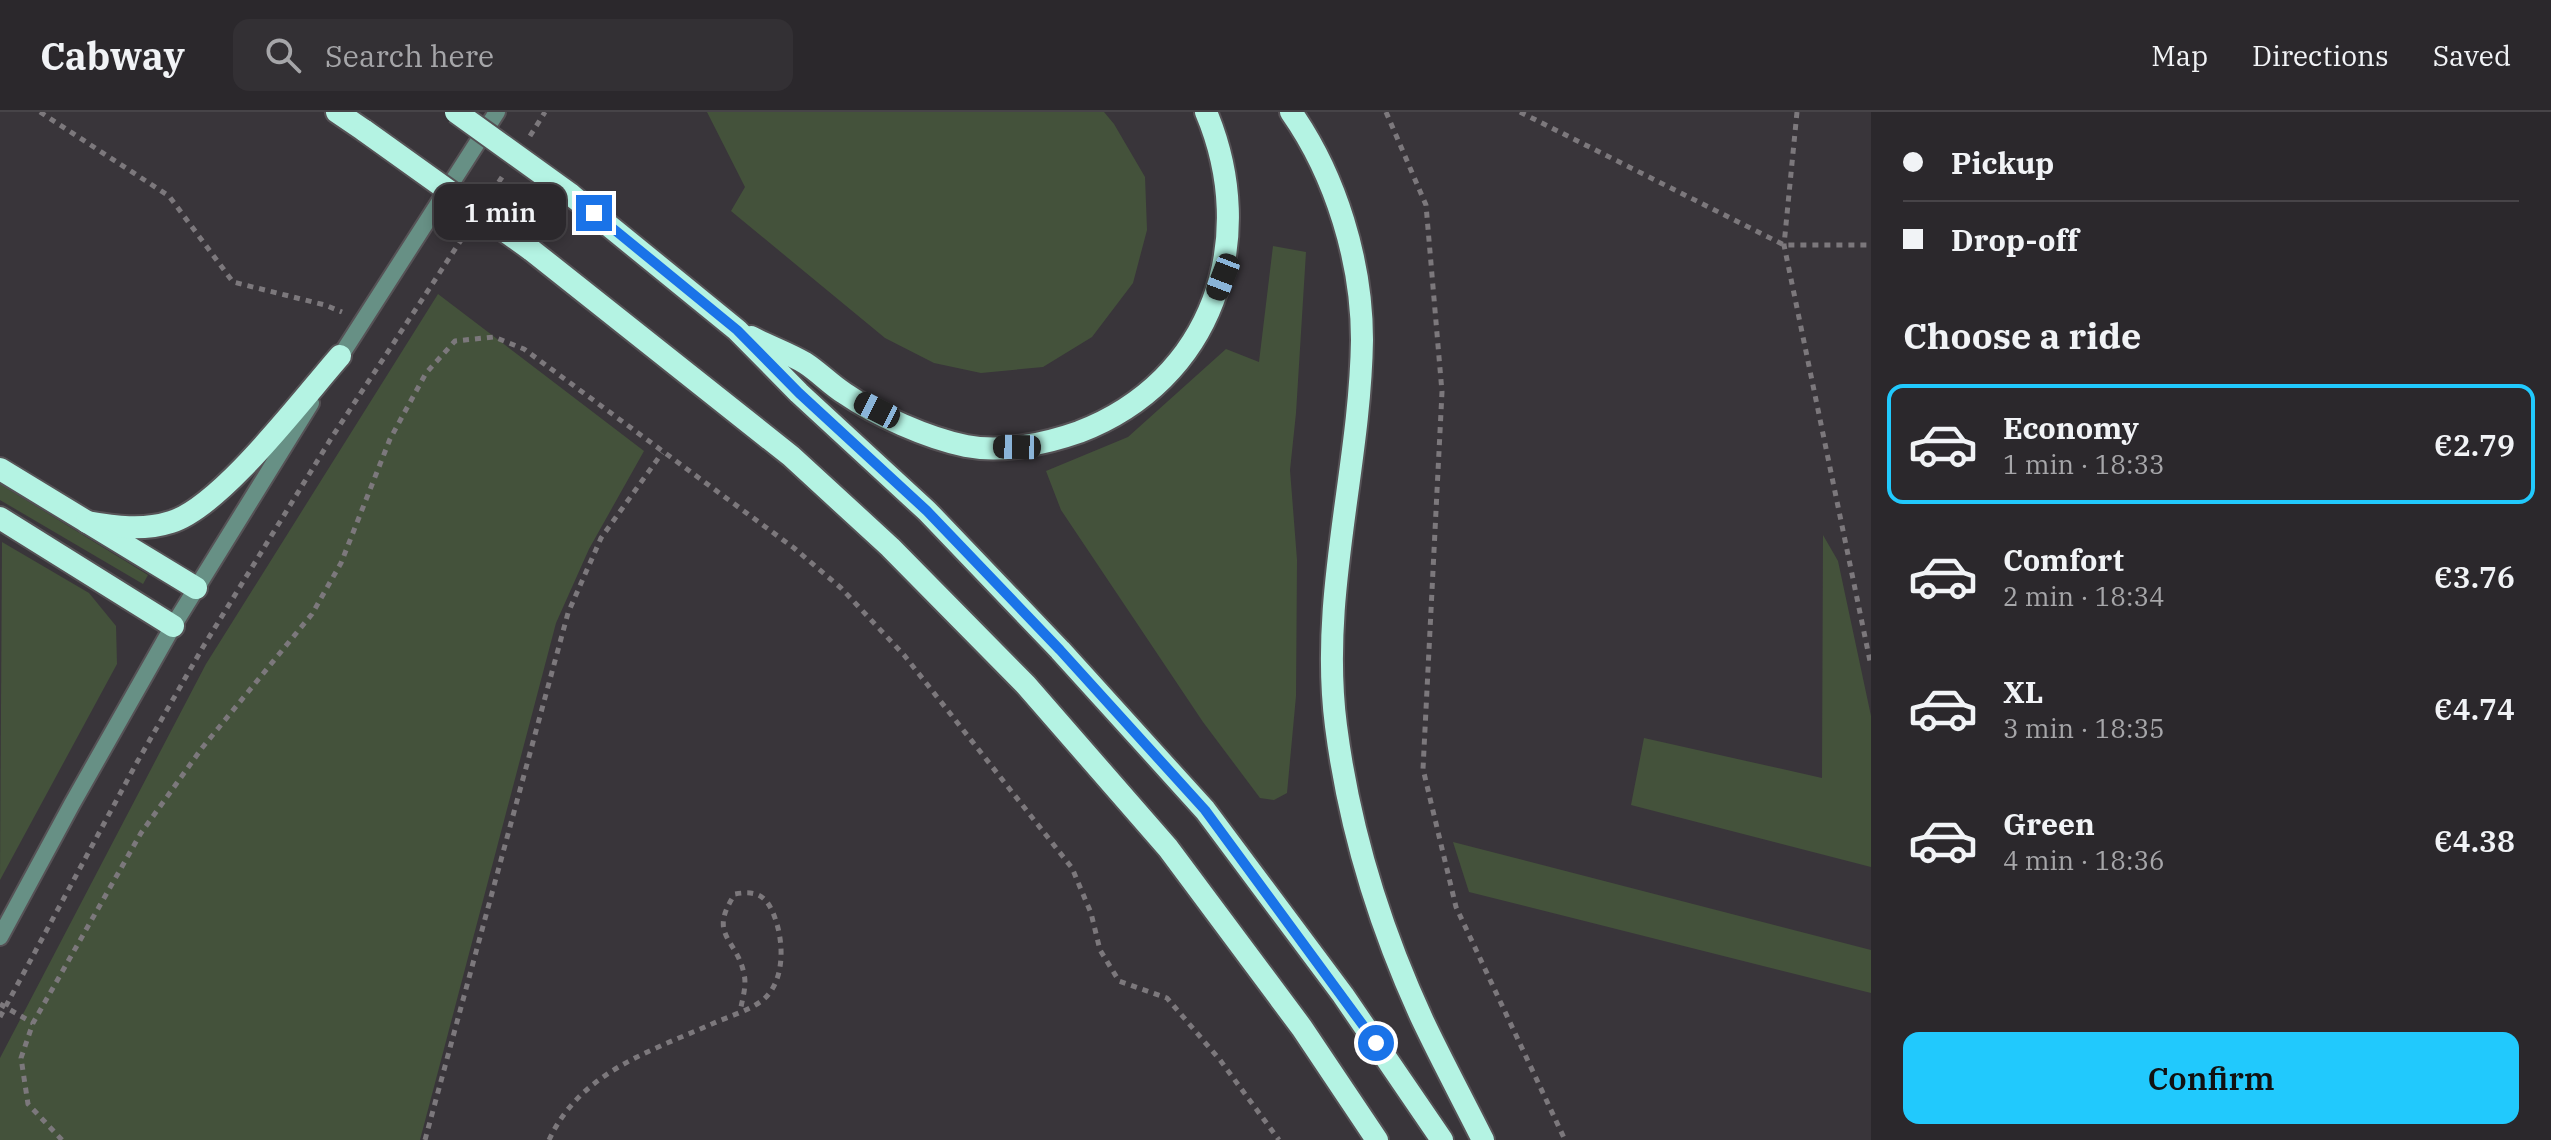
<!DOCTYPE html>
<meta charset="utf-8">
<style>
:root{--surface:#2b282c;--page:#333034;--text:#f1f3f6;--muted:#a6a6a9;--line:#474448;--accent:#21c9fd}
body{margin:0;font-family:"IBM Plex Serif",serif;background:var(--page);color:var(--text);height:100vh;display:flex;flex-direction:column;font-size:30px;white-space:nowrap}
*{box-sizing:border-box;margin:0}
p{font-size:26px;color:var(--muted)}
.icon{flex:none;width:44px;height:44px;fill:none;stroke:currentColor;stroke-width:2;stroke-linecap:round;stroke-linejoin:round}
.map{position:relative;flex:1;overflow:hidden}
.panel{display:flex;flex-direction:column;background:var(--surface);width:680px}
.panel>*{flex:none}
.guide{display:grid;align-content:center;height:176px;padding:0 32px;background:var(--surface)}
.end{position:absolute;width:36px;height:36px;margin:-18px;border:10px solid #1a73e8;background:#fff;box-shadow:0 0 0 4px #fff}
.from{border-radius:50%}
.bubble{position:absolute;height:56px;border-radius:16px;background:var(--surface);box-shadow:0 4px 12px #0003,0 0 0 2px var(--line);font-size:26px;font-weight:600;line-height:56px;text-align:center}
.car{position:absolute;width:24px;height:48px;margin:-24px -12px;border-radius:10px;box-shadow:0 0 6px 2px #0007;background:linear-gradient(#222 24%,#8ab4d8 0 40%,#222 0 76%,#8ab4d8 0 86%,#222 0)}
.guide b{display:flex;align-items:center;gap:28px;height:76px;font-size:30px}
.guide b+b{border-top:2px solid var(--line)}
.guide i{width:20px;height:20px;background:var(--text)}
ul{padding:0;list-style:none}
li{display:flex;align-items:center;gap:24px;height:120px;margin:0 16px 12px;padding:0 16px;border:4px solid transparent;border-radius:16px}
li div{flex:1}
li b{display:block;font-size:30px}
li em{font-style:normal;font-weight:600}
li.active{border-color:var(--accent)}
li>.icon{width:72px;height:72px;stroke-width:1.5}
h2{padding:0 32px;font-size:36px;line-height:96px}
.cta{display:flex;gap:16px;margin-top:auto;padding:16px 32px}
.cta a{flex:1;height:92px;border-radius:16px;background:var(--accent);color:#111;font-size:32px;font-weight:600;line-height:92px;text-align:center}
header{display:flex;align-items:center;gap:48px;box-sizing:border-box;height:112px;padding:0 40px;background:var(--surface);border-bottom:2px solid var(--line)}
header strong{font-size:38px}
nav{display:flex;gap:44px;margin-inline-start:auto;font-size:28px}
.search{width:560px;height:72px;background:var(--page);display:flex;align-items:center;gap:20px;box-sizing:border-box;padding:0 28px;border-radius:16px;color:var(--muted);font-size:30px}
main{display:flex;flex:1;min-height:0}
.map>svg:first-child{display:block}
</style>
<header>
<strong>Cabway</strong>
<div class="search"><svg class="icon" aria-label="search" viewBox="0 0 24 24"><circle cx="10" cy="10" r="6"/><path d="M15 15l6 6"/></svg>Search here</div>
<nav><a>Map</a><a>Directions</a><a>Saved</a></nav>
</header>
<main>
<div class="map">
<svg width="1871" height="1028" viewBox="0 0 1871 1028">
<rect width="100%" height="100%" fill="#39353a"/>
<g fill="#44523b">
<polygon points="707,0 1104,0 1114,12 1145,65 1147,118 1133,171 1092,225 1043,255 981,261 934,251 885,226 731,99 745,75"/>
<polygon points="1273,134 1306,140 1296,301 1290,358 1297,448 1296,584 1287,681 1274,688 1260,686 1203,610 1061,398 1046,359 1128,325 1226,237 1259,250"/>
<polygon points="438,182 644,339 589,437 556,511 420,1028 0,1028 0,946 206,552"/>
<polygon points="0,372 148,463 143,472 0,388"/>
<polygon points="1823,423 1838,449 1871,604 1871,755 1631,693 1644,626 1822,666"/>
<polygon points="2,430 89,481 116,514 117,552 0,768"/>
<polygon points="1453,730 1871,838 1871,881 1469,780"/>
</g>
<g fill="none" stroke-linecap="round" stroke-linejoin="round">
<g stroke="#565256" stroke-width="20">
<g id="tertiary">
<polyline points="336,251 497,0"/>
<polyline points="0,825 72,692 173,514 311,291"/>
</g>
</g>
<g stroke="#565256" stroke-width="26">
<g id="trunk">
<polyline points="337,0 365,19"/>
<path d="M 1291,0 C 1336,64 1362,150 1362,228 C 1360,357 1319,484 1336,614 C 1349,715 1380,816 1423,909 C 1442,949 1463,988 1483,1028"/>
<polyline points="570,82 737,218 799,281 927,399 1060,538 1205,698 1343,883 1442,1028"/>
<polyline points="530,137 791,344 890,435 1026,573 1168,736 1302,916 1377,1028"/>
<path d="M 751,225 C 768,234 788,241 805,251 C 819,260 830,272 844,281 C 876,303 927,326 966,334 C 1002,341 1045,332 1079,320 C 1213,269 1260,128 1206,0"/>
<polyline points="0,357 196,476"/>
<polyline points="0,406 173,514"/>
<path d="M 87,410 C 115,415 143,419 171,410 C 221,395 303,286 340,244"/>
</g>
</g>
<g stroke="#7c787c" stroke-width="5" stroke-dasharray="6 6" stroke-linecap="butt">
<polyline points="40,0 169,84 233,170 325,193 342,200"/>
<polyline points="1386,0 1426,93 1442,280 1423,657 1456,795 1565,1028"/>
<polyline points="1520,0 1784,133 1871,133"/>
<polyline points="1797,0 1784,133 1871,554"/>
<polyline points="530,24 545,0"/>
<polyline points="492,80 504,62"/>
<polyline points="0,892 33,911"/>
<polyline points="0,905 136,652 203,535 332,325 467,119"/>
<polyline points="62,1028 28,992 21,946 33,911 141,721 202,636 312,502 341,451 390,327 426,261 455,229 494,225 524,237 794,436 841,476 904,543 1072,756 1091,801 1100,838 1119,869 1167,886 1220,948 1279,1028"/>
<polyline points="425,1028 568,501 601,426 662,341"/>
<path d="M 549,1028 C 580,960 651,939 714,911 C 730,904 751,898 764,887 C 785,868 784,831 775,806 C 767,784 758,778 735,782 C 707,824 737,826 744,862 C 747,874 742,888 740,900"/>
</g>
<use href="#tertiary" stroke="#679085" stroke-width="16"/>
<use href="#trunk" stroke="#b4f3e3" stroke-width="22"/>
<g stroke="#565256" stroke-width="26" stroke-linecap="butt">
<g id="trunk-bridge">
<polyline points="456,0 570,82"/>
<polyline points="365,19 530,137"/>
</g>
</g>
<use href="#trunk-bridge" stroke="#b4f3e3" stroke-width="22"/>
</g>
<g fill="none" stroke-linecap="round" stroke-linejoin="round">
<polyline stroke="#1a73e8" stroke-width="10" points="594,101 737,218 799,281 927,399 1060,538 1205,698 1376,931"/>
</g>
</svg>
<i class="end from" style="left:1376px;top:931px"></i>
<i class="end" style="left:594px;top:101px"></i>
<div class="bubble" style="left:434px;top:72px;width:132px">1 min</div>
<i class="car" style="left:1223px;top:165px;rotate:201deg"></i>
<i class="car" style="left:877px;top:298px;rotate:297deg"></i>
<i class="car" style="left:1017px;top:335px;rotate:271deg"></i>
</div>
<section class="panel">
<div class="guide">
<b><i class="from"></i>Pickup</b>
<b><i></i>Drop-off</b>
</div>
<h2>Choose a ride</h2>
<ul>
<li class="active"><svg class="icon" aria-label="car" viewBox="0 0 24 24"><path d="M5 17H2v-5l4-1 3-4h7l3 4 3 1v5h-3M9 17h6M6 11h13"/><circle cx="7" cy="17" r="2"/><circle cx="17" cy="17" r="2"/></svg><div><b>Economy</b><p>1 min · 18:33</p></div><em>€2.79</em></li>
<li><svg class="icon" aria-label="car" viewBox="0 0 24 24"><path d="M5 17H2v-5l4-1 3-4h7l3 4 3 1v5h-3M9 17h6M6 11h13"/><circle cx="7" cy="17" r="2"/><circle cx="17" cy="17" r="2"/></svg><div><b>Comfort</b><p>2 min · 18:34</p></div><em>€3.76</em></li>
<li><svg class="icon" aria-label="car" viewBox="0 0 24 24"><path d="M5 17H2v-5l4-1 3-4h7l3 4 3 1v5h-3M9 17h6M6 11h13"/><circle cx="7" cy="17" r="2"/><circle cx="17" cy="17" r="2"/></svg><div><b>XL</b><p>3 min · 18:35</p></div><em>€4.74</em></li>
<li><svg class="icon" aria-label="car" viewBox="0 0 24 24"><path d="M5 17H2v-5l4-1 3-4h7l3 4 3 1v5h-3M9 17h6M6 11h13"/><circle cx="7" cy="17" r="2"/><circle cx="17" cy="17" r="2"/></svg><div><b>Green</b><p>4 min · 18:36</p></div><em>€4.38</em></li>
</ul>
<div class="cta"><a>Confirm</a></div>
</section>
</main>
